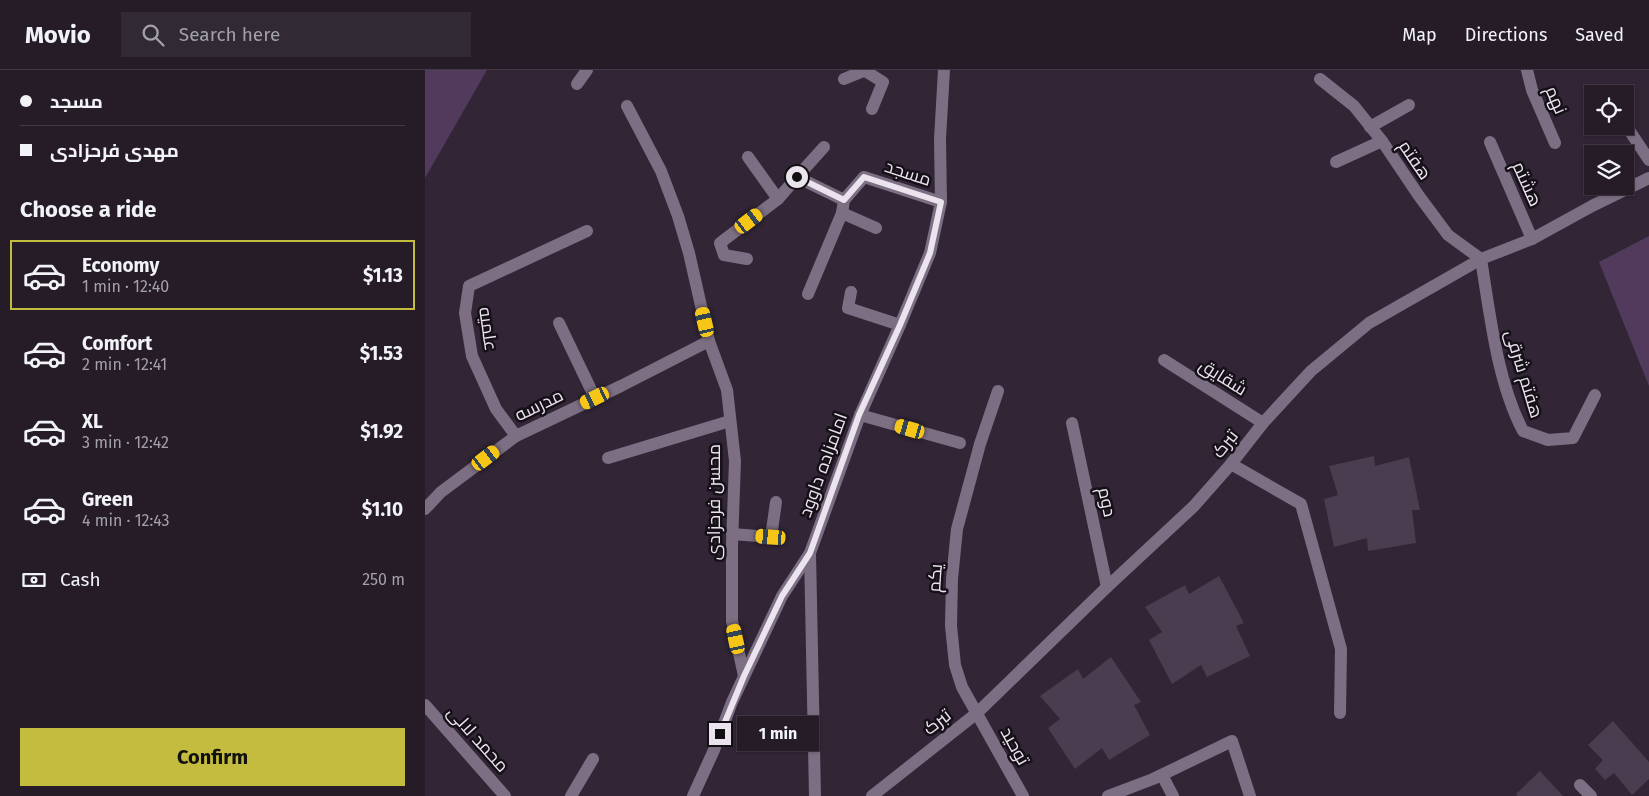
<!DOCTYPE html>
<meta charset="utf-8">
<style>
:root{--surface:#251c28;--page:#312934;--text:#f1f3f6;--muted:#a3a1a8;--line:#423a45;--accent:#c4bc3e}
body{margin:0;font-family:"Fira Sans",Cairo,sans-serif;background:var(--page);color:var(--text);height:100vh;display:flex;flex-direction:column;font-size:19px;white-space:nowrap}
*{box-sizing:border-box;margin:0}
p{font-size:16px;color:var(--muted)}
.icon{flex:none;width:28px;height:28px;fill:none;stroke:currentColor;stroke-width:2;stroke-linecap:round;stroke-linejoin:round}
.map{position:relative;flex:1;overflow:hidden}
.sheet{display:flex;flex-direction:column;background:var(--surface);width:425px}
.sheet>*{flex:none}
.banner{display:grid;align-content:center;height:110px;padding:0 20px;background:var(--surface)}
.tools{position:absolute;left:1159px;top:15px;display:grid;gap:10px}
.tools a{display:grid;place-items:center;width:50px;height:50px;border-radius:0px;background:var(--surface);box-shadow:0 1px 4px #0004,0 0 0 1px var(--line);font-size:25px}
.end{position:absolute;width:22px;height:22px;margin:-11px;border:6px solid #ebe3ee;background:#111;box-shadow:0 0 0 2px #111}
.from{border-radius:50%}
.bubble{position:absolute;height:35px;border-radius:0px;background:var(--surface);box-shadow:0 1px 4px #0004,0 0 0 1px var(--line);font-size:16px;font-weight:700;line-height:35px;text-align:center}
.car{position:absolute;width:15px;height:30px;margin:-15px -8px;border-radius:6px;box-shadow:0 0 4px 1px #0007;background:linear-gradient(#f5c518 24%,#345 0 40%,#f5c518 0 76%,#345 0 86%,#f5c518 0)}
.banner b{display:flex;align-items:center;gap:18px;height:48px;font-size:19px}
.banner b+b{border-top:1px solid var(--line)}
.banner i{width:12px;height:12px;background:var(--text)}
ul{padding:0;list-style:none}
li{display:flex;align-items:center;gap:15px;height:70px;margin:0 10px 8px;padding:0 10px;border:2px solid transparent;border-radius:0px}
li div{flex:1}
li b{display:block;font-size:19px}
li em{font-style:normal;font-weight:700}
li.selected{border-color:var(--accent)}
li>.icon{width:45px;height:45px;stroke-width:1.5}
h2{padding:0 20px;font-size:22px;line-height:60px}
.pay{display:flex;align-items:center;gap:12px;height:55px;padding:0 20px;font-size:19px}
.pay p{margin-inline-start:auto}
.button{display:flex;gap:10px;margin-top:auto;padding:10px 20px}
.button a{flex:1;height:58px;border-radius:0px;background:var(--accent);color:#111;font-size:20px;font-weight:700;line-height:58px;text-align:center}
header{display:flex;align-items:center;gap:30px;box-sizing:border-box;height:70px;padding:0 25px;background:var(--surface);border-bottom:1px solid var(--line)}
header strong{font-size:24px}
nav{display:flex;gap:28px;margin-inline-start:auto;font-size:18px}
.search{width:350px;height:45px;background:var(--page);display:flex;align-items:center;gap:12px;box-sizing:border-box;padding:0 18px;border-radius:0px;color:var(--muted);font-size:19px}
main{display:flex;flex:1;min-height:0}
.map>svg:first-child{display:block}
</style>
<header>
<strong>Movio</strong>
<div class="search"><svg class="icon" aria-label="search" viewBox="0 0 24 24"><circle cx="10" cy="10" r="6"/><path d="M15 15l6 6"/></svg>Search here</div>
<nav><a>Map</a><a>Directions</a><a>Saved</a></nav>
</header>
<main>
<section class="sheet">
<div class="banner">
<b><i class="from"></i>مسجد</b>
<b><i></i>مهدی فرحزادی</b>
</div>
<h2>Choose a ride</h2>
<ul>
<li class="selected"><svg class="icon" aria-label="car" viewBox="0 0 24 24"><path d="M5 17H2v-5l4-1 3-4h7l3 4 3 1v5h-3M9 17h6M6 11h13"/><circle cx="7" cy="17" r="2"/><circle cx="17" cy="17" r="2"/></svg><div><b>Economy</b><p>1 min · 12:40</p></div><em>$1.13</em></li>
<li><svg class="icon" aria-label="car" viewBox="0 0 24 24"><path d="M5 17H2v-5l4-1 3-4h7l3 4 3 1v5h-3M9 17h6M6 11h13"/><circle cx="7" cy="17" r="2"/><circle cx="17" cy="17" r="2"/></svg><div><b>Comfort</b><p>2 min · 12:41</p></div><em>$1.53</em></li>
<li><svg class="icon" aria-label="car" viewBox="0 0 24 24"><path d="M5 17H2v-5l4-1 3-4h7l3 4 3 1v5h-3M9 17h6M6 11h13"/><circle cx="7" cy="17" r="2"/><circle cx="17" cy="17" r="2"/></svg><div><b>XL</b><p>3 min · 12:42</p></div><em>$1.92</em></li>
<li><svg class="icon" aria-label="car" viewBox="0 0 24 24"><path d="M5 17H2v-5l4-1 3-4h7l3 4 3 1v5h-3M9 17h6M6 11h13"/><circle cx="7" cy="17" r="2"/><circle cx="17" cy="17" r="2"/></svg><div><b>Green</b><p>4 min · 12:43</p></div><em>$1.10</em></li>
</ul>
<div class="pay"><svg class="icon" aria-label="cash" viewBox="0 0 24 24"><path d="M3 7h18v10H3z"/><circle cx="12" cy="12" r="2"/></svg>Cash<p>250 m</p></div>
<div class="button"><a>Confirm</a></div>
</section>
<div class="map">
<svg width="1224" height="726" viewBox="0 0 1224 726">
<rect width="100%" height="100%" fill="#312536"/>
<g fill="#523a5c">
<polygon points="0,0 62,0 0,108"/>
<polygon points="1224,166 1224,316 1174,192"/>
</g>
<g fill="#493d4f">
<polygon points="949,386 950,396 984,387 995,440 987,440 991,473 943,481 942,468 909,477 899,429 913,425 904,396"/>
<polygon points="794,506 819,553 811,556 825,586 782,607 776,595 747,614 724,570 737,562 720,537 760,515 764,524"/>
<polygon points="686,587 716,632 709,635 725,665 684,690 677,678 650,699 623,658 635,649 615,626 653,599 658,609"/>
<polygon points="1188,651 1224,692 1224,709 1207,725 1189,703 1180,710 1170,699 1178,690 1163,675"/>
<polygon points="1115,701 1138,726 1092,726 1091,724"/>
</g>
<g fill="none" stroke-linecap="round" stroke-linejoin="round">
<g stroke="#7d6f83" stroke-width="12">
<polyline points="1102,0 1107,20 1130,73"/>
<polyline points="440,1 458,12 447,39"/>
<polyline points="419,9 441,0"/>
<path d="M 895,9 L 929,36 L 957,71 L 994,126 L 1023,165 L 1056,189 C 1065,245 1072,311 1098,361 L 1123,370 L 1148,368 L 1170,325"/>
<polyline points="152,14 162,0"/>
<polyline points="202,36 236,101 253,146 264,183 284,271 302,320 310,391 307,475 307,551 319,606"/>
<polyline points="1200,54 1224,90"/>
<polyline points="945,57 984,35"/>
<polyline points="1065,72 1107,169"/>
<polyline points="323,87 353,129"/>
<polyline points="911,92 957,71"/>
<polyline points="372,107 399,77"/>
<polyline points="419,130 439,107 516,132"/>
<polyline points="322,189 299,185 295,173 353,129 372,107 419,130 417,143 451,158"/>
<polyline points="426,222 423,238 475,255"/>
<polyline points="383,224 417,143"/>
<polyline points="134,253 170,328"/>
<polyline points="739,290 838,353"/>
<polyline points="573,321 555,374 532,459 527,509 526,556 530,595 537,617 598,726"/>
<polyline points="435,345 535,373"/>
<polyline points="647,353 682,517"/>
<polyline points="91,366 71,339 47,286 40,243 44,216 162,161"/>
<polyline points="183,388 305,351"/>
<polyline points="806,394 876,434 916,579 915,643"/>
<polyline points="0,439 16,422 91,366 196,316 284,271"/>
<polyline points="307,464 346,467 351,432"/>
<polyline points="0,635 80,726"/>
<polyline points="737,705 748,726"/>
<polyline points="1155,715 1166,726"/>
<polyline points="146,726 168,689"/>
<polyline points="268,726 289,680 307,632 357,526 385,483"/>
<polyline points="390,726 385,483 435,345 475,255 505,183 516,132 515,69 519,0"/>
<polyline points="447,726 552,643 682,517 769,436 806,394 838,353 886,301 944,253 1056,189 1107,169 1167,136 1224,108"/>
<polyline points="683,726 728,709 807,671 825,726"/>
</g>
</g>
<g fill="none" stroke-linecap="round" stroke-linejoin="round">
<polyline stroke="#ebe3ee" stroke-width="6" points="295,664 319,606 357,526 385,483 434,345 475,255 505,183 516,132 439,107 419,130 372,107"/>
</g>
<g text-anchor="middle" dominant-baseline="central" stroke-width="5" stroke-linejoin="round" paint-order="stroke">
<g font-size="18" fill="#ebe3ee" stroke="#161118">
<text transform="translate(1131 30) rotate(67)">نهم</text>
<text transform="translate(990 90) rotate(56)">هفتم</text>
<text transform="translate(483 103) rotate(18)">مسجد</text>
<text transform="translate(1102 114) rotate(66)">هشتم</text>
<text transform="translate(63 259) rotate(82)">علمیه</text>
<text transform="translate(1099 304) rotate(73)">هفتم شرقی</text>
<text transform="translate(798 307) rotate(32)">شقایق</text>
<text transform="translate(114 335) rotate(-26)">مدرسه</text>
<text transform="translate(800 374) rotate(-52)">تبرک</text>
<text transform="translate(398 395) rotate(-70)">امامزاده داوود</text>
<text transform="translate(289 432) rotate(-90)">محسن فرحزادی</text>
<text transform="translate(682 432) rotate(78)">دوم</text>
<text transform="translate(510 508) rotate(-86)">یکم</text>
<text transform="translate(512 652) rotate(-38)">تبرک</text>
<text transform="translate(53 669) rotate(48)">محمد لالی</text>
<text transform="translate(590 676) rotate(61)">توحید</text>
</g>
</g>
</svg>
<div class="tools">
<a><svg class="icon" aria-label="locate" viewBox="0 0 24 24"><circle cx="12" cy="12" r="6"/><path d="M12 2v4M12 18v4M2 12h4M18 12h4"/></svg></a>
<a><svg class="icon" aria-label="layers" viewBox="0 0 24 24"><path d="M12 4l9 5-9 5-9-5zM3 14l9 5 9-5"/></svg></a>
</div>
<i class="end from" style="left:372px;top:107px"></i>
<i class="end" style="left:295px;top:664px"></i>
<div class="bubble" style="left:312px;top:646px;width:82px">1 min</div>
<i class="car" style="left:324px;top:151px;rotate:53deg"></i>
<i class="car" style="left:280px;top:252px;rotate:347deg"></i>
<i class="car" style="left:170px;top:328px;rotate:244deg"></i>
<i class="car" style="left:485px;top:359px;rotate:286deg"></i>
<i class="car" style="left:61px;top:388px;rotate:53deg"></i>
<i class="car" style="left:346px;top:467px;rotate:274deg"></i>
<i class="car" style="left:311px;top:569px;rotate:348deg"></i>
</div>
</main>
